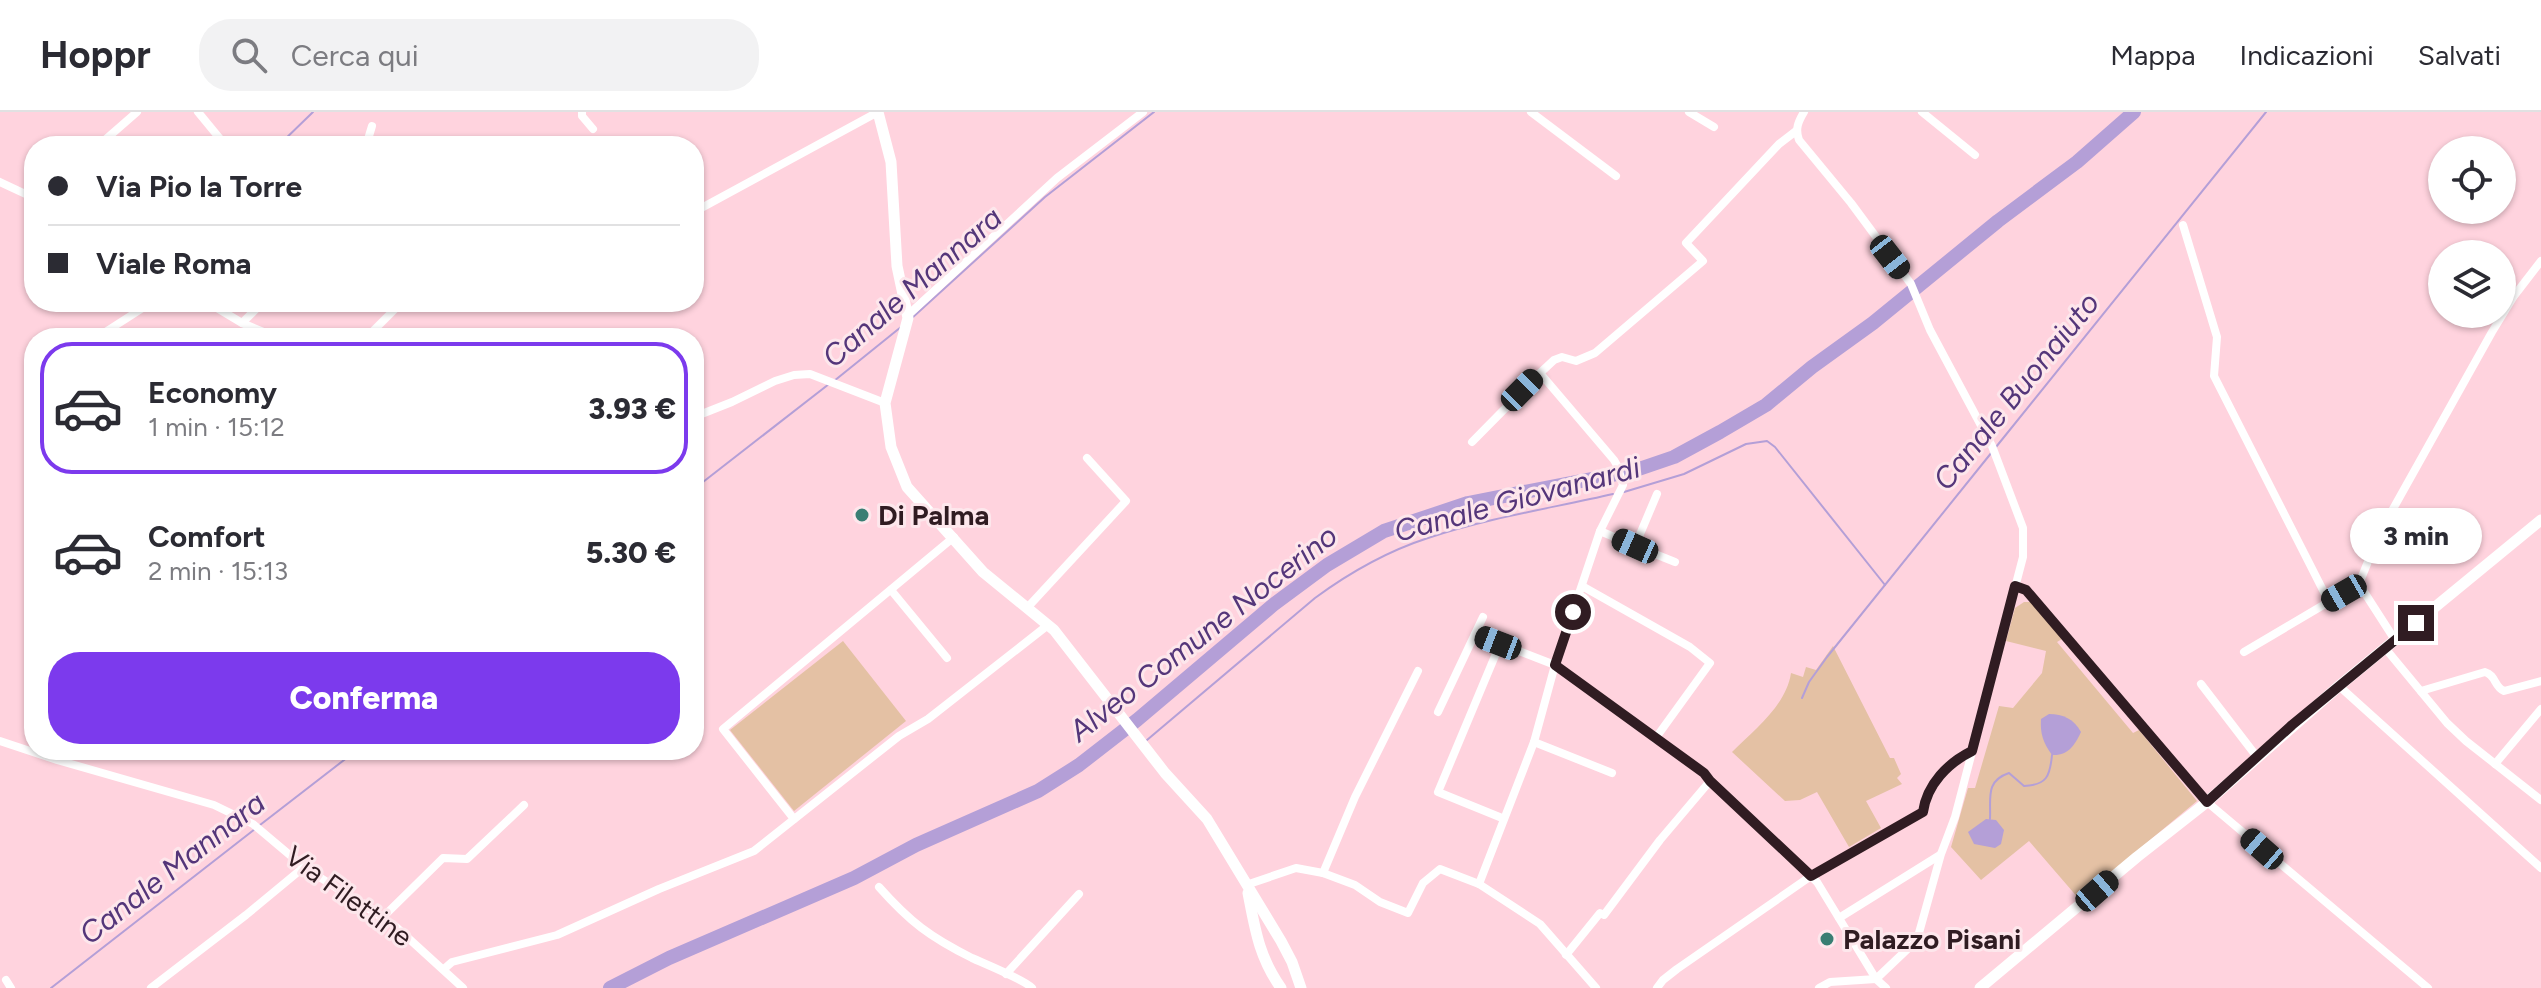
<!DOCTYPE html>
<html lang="it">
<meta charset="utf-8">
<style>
:root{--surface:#fff;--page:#f2f2f3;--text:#2b2b33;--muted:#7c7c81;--line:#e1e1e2;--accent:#7c3aed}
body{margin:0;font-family:Figtree,sans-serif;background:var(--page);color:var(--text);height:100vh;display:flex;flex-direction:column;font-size:30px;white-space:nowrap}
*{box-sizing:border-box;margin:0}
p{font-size:26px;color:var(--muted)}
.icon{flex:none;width:44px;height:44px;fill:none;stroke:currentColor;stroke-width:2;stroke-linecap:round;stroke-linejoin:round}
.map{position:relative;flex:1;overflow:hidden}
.details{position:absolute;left:24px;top:216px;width:680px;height:432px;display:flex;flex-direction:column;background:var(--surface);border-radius:32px;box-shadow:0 2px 6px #0004}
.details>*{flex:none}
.top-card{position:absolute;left:24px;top:24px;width:680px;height:176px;border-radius:32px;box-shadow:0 2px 6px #0004;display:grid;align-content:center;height:176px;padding:0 24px;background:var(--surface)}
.controls{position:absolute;left:2428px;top:24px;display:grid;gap:16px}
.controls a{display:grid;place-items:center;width:88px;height:88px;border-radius:50%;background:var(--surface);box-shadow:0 2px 6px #0004;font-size:40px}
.end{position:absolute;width:36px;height:36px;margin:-18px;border:10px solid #301c22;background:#fff;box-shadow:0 0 0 4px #fff}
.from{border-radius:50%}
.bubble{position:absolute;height:56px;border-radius:28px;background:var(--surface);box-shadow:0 2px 6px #0004;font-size:26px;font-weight:800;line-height:56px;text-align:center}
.car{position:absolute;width:24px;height:48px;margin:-24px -12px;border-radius:10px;box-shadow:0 0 6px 2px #0007;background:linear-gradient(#222 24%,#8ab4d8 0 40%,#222 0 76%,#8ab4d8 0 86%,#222 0)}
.top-card b{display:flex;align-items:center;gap:28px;height:76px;font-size:30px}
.top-card b+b{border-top:2px solid var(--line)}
.top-card i{width:20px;height:20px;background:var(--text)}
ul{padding:14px 0 0;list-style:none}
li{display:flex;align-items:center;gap:24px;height:132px;margin:0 16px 12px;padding:0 8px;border:4px solid transparent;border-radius:32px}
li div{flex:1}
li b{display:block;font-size:30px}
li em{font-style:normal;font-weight:800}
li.current{border-color:var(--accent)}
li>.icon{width:72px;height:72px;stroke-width:1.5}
.button{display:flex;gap:16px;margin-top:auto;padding:16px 24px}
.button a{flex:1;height:92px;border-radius:32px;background:var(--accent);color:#fff;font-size:32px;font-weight:800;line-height:92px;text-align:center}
header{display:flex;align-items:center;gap:48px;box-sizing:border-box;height:112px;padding:0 40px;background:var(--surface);border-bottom:2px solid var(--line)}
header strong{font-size:38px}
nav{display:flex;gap:44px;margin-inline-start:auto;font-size:28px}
.search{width:560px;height:72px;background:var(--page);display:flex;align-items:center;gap:20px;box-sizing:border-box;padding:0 28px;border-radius:32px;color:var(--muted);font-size:30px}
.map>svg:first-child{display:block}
</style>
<header>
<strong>Hoppr</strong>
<div class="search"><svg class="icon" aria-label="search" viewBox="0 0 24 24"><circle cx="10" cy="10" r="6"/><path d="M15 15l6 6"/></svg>Cerca qui</div>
<nav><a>Mappa</a><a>Indicazioni</a><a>Salvati</a></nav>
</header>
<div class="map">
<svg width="2541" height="876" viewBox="0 0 2541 876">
<rect width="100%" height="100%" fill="#ffd3de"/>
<g fill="#e4c1a4">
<polygon points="2024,490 2032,490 2062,527 2057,530 2133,621 2139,618 2197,689 2079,787 2029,729 1981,768 1951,735 1968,676 1975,676 1999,594 2013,596 2042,561 2046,539 2006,529 2015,496"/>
<polygon points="843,529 906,609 794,699 730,618"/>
<path d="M 1833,534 L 1890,646 L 1894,646 L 1901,662 L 1897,666 L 1902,672 L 1866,689 L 1881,716 L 1849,735 L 1817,680 L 1800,688 L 1785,689 L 1732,640 C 1754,618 1786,594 1791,561 L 1803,565 L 1806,555 L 1816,558 Z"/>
</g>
<g fill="#b49fd7">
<path d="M 2049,602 C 2063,602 2074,607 2081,620 C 2075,633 2068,644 2052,643 C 2043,631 2040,621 2041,607 Z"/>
<polygon points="1986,707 1996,708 2004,718 2001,732 1995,736 1974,732 1968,720"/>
</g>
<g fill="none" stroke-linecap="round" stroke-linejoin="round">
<g stroke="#b49fd7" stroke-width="2">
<polyline points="278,34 313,0"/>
<polyline points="912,206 1045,85 1154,0"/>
<polyline points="834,269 901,215"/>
<polyline points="1996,335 2266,0"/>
<polyline points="694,377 829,272"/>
<polyline points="1624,380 1684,362 1746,332 1767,329 1775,335 1885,473"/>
<polyline points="1802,586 1809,570 1827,545 1992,340"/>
<path d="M 1147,628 L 1315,486 C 1349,461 1388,439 1428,426 C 1488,406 1552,396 1613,382"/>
<path d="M 1990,707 C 1991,686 1985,669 2009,661 L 2024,674 C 2047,673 2050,664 2052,643"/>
<polyline points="260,713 357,638"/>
<polyline points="51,876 255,717"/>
</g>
<polyline stroke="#b49fd7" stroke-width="14" points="610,876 669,846 854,766 916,733 1038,679 1079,653 1137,608 1273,493 1327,453 1384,419 1468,391 1633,359 1674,345 1720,320 1766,293 1812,255 1873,211 1998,109 2077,50 2134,0"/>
<g stroke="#fff" stroke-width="8">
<polyline points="198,0 226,34"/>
<polyline points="582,0 582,4 593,17"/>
<polyline points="1531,0 1616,64"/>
<polyline points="1689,0 1714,15"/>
<path d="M 1804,0 C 1798,10 1795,17 1799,28 L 1851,91 L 1911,172 L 1930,218 L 1992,334 L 2023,416 L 2023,445 L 1955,705 L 1941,742 L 1917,828 L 1876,867"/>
<polyline points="1922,0 1975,43"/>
<polyline points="98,34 137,0"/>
<polyline points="366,34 372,14"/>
<polyline points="0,70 34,86"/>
<polyline points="694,100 878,0"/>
<polyline points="2183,113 2217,225 2214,264 2329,490"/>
<polyline points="207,190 242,211 278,226"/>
<polyline points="908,203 1057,66 1143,0"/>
<polyline points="242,211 263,190"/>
<polyline points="96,226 152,190"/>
<polyline points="366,226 402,190"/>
<polyline points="1540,261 1554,248 1562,245 1576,249 1595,241 1703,149 1686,131 1779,32 1796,19"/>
<polyline points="694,305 732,290 775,269 794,263 810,262 885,291"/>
<polyline points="1472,330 1540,261 1614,348 1618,355 1623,373 1600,419 1555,553 1534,630 1479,772"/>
<polyline points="1657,382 1635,434 1675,450"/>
<polyline points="1600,419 1635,434"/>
<polyline points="1582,474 1690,535 1710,551 1655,627"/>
<polyline points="2015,474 2026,478 2207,690 2428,876"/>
<polyline points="891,478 947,546"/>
<polyline points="1027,496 1126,389 1087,346"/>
<polyline points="1475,522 1555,553 1704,661 1710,669 1817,770 1876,867 1886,876"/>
<polyline points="2395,528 2359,472 2379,422 2492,220 2514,184 2541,149"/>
<polyline points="1500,532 1438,680 1502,706"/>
<polyline points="2385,536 2447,611 2466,629 2541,688"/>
<polyline points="2244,540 2359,472"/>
<polyline points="2201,572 2257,645"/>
<polyline points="2339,574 2541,756"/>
<path d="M 2421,579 L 2485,560 C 2496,563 2494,575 2504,579 L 2541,569"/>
<polyline points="1438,600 1483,505"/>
<polyline points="0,629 57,648 214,693 253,712 304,755 395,814 463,876"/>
<polyline points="1534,630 1612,661"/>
<polyline points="2495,652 2541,597"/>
<polyline points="794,707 723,617 954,425"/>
<polyline points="1323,761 1355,685 1418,559"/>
<polyline points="1246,773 1296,756 1323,761 1355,773 1380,790 1408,801 1423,771 1440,757 1479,772 1540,812 1596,876"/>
<path d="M 879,775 C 910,810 930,825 972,846 C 985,852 1025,868 1032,876"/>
<polyline points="383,805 443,746 467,747 524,693"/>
<polyline points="1839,806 1940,743"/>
<polyline points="1566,843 1600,801 1604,803 1660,728 1710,669"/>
<polyline points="444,857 452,850 557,823 659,777 754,739 899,624 928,607 1048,513"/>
<polyline points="1006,862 1079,782"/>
<polyline points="6,868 11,876"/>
<polyline points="151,876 246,803 304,755"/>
<path d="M 1657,876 L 1663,868 L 1677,857 L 1811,764 L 1923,700 C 1927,673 1948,651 1972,639"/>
<polyline points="1819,876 1830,870 1876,867"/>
</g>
<g stroke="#fff" stroke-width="11">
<polyline points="878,0 891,50 897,154 908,206 885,291 891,335 907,375 983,460 1054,518 1165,661 1207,707 1281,829 1292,850 1301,876"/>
<path d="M 1248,781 C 1255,817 1259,845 1281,876"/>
<polyline points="1980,876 2137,745 2207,690 2339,574 2541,408"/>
</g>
</g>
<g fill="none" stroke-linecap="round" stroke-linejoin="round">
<path stroke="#301c22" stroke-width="10" d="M 1573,500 L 1555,553 L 1704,661 L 1710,669 L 1811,764 L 1923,700 C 1927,672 1948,651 1972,639 L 2015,474 L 2026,478 L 2207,690 L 2292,613 L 2416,511"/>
</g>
<g fill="#397e73" stroke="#fde7ec" stroke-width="3">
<circle cx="862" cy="403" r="8"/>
<circle cx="1827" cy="827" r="8"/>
</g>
<g text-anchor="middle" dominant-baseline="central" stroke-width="6" stroke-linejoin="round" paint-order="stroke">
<g font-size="28" font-weight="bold" fill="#301c22" stroke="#fde7ec" text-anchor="start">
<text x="878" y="403">Di Palma</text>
<text x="1843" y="827">Palazzo Pisani</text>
</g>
<g font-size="28" fill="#301c22" stroke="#fde7ec">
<text transform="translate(349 784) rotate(36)">Via Filettine</text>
</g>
<g font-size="30" font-style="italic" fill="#54367a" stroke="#fde7ec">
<text transform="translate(912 175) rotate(-41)">Canale Mannara</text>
<text transform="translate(2016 279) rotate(-51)">Canale Buonaiuto</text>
<text transform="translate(1517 387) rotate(-15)">Canale Giovanardi</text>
<text transform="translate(1203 521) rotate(-38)">Alveo Comune Nocerino</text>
<text transform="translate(172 756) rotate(-38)">Canale Mannara</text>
</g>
</g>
</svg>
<div class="controls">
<a><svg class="icon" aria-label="locate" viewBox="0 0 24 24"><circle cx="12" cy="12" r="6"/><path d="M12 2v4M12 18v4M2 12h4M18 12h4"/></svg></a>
<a><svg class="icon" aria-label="layers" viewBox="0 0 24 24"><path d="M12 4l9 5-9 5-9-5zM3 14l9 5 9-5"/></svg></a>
</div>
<i class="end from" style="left:1573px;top:500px"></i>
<i class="end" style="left:2416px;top:511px"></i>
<div class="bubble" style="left:2350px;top:396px;width:132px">3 min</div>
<i class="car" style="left:1890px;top:145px;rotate:142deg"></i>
<i class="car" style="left:1522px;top:278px;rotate:45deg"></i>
<i class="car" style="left:1635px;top:434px;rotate:294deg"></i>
<i class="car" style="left:2344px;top:481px;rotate:240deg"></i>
<i class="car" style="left:1498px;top:531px;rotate:291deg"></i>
<i class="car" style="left:2262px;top:737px;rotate:311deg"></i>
<i class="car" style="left:2097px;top:779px;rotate:49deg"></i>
<div class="top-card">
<b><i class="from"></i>Via Pio la Torre</b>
<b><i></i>Viale Roma</b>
</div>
<section class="details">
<ul>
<li class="current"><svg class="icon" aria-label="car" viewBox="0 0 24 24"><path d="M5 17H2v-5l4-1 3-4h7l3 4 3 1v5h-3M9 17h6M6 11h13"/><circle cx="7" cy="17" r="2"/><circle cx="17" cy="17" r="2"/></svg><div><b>Economy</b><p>1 min · 15:12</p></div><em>3.93 €</em></li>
<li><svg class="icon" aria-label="car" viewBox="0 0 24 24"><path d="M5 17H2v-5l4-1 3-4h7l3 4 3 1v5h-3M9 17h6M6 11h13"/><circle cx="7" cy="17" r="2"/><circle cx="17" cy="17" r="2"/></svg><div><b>Comfort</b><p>2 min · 15:13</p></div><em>5.30 €</em></li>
</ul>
<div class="button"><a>Conferma</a></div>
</section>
</div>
